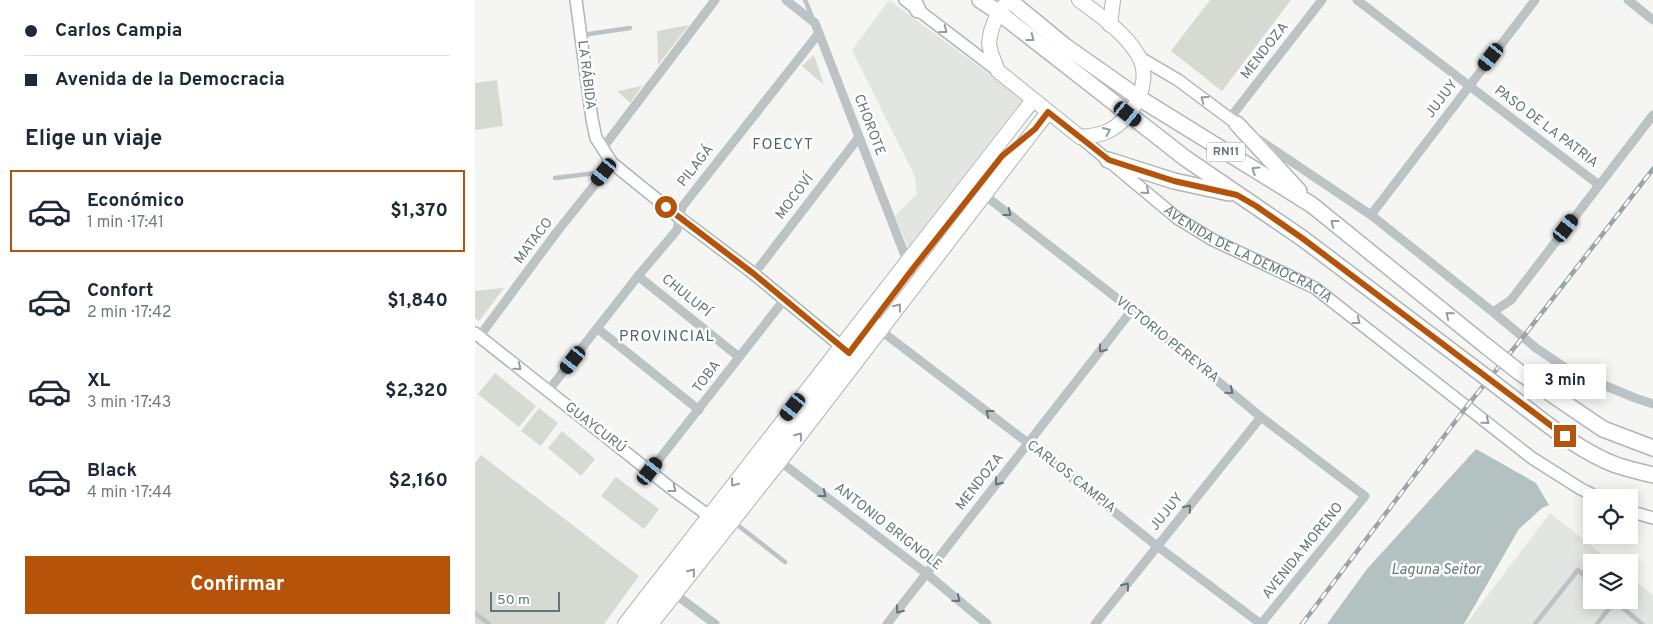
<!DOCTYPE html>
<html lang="es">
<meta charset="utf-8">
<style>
:root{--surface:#fff;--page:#f6f6f7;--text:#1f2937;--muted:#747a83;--line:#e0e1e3;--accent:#b45309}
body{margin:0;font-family:Overpass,sans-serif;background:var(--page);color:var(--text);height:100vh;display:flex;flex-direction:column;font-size:19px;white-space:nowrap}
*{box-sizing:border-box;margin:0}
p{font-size:16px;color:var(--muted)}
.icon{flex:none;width:28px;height:28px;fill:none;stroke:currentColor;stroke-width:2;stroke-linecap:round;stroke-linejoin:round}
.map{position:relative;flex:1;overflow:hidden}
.drawer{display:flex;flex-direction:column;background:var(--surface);width:475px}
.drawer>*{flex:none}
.guide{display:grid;align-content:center;height:110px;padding:0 25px;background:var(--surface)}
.controls{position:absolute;left:1108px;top:489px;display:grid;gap:10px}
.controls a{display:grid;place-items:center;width:55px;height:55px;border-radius:0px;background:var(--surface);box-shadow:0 2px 12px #0003;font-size:25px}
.scale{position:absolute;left:15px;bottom:12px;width:70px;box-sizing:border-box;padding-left:5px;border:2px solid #64767a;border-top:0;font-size:14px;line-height:18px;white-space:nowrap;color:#64767a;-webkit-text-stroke:4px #fff;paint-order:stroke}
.end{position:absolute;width:22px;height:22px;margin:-11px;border:6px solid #b45309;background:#fff;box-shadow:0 0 0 2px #fff}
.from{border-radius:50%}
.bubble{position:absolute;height:35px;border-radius:0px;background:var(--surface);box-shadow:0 2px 12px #0003;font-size:16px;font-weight:700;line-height:35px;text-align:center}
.car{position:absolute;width:15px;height:30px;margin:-15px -8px;border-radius:6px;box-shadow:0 0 4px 1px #0007;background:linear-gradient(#222 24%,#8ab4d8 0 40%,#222 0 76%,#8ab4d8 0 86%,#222 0)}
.guide b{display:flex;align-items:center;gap:18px;height:48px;font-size:19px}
.guide b+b{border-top:1px solid var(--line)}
.guide i{width:12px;height:12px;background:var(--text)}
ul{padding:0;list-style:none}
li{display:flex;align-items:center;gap:15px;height:82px;margin:0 10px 8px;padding:0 15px;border:2px solid transparent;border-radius:0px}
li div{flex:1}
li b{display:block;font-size:19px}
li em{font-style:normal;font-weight:700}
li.current{border-color:var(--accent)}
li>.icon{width:45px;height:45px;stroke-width:1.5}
h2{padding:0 25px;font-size:22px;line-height:60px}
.primary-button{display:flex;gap:10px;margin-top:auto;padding:10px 25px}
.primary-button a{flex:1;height:58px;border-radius:0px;background:var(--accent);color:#fff;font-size:20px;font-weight:700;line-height:58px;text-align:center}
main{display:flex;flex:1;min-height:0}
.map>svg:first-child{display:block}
</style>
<main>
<section class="drawer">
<div class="guide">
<b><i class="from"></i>Carlos Campia</b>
<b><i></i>Avenida de la Democracia</b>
</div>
<h2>Elige un viaje</h2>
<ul>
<li class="current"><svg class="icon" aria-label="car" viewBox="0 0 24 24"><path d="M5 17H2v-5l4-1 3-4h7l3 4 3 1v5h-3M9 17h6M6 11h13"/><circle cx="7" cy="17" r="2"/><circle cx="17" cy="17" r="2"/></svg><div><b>Económico</b><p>1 min · 17:41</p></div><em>$1,370</em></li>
<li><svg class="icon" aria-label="car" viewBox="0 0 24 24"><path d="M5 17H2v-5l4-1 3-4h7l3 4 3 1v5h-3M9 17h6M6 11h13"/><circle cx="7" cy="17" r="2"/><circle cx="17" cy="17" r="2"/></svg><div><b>Confort</b><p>2 min · 17:42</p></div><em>$1,840</em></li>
<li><svg class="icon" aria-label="car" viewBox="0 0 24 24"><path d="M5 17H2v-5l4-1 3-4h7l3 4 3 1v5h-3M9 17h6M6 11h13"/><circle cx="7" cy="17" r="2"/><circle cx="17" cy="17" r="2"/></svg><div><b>XL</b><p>3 min · 17:43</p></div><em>$2,320</em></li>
<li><svg class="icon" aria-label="car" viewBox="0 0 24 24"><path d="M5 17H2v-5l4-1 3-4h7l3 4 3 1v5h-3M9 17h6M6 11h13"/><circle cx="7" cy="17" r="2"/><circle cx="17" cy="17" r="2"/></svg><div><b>Black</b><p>4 min · 17:44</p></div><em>$2,160</em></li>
</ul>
<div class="primary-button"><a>Confirmar</a></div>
</section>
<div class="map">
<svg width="1178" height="624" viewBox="0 0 1178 624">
<rect width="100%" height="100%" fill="#f5f5f3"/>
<g fill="#e3e5e3">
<polygon points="414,0 548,99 433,247 420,216 442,194 440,177 377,50"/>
<polygon points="1075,513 1137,562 1116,562 1116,600 1154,600 1154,576 1178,595 1178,624 991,624"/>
</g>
<g fill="#d7dad2">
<polygon points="735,0 816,0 747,91 696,51"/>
<polygon points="214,25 183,65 182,31"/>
<polygon points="339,55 349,85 327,66"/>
<polygon points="22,80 28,126 0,130 0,83"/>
<polygon points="167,86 155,103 142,91"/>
<polygon points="29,288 4,321 0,318 0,291"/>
<polygon points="20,373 61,406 44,427 3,394"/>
<polygon points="64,408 83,423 66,446 46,431"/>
<polygon points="87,431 120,459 106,476 73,448"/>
<polygon points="6,455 164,576 129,624 0,624 0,463"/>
<polygon points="141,477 184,509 169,529 126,496"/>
</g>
<polygon fill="#b3c1c1" points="1001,449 1061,483 1074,505 1067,508 1044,529 989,624 852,624 892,569"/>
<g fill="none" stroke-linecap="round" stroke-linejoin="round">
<g stroke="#adb5b7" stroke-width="14">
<g id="secondary">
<polyline points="101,0 117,119 121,138 137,163 205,218 279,274 372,351"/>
<polyline points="430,0 523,71"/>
<polyline points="664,57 703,80 762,124"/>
<path id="s1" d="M 605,137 L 702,218 L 738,240 L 840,288 L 1057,458 L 1106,489 L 1124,498"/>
<polyline points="0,333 197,489 241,521"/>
<polyline points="1154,511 1178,518"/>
</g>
</g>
<g stroke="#afb5b6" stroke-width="16">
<g id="primary">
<path d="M 531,4 L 523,12 L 516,31 L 514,43 L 516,53 L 523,71 L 605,137 C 614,136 622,136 631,132 C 657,121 679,82 663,55 C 650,33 625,15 604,0"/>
<polyline points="635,25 638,0"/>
<polyline points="150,624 558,100"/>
<polyline points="162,624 398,321"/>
<polyline points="176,624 305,461 573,112"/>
</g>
</g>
<g stroke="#b1b5b7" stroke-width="18">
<g id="highway">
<polyline points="438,0 443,10"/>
<polyline points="505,0 523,12 710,158 827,238 995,365"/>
<polyline points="534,0 590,46 664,98 837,205 1011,346"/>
<polyline points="762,124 824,191"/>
<polyline points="633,160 699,181 754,193"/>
<polyline points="1044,372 1128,429 1178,448"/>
<path d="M 1034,395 C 1067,420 1102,450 1141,465 C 1153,469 1166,472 1178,475"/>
</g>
</g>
<g stroke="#bdc2c4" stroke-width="4.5">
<polyline points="330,0 338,19"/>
<polyline points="107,35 155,28"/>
<polyline points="80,178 129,172"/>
<polyline points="260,523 310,562"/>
<polyline points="1138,600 1167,624"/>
<polyline points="0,613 14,624"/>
<polyline points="1060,624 1103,570 1116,582"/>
<polyline points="1122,624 1140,601"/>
</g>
<g stroke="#bdc2c4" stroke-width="9">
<polyline points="311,0 340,23 436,271"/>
<polyline points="882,0 1124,185"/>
<polyline points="1153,0 1178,20"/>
<polyline points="755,118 847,0"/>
<polyline points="780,137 896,215 1018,312 1061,348 1095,371 1160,398 1178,404"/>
<polyline points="127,149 240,0"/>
<polyline points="494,183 657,310 786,417 890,496 786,624"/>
<polyline points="896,215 1060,0"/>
<polyline points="279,274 384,137"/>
<polyline points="163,276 264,357"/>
<polyline points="1018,312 1036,300 1178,115"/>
<polyline points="123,329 224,410"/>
<polyline points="405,330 553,443 682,546 786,624"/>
<polyline points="4,337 81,233 137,163"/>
<polyline points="73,391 163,276 202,230 207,207 344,33"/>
<polyline points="302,459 452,574 512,624"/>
<polyline points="175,471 309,300"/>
<polyline points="196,591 240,624"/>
<polyline points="412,624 657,310"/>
<polyline points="620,624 786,417"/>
</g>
<use href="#secondary" stroke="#fff" stroke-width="11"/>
<use href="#primary" stroke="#fff" stroke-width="14"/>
<use href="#highway" stroke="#fff" stroke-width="15"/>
<g stroke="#9ba4a6" stroke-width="4.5">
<polyline id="rail" points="827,624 992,406 1048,337 1178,169"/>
</g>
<use href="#rail" stroke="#fff" stroke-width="2.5" stroke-dasharray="8" stroke-linecap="butt"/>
<g stroke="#b1b5b7" stroke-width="18" stroke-linecap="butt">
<g id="highway-bridge">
<polyline points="1011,346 1044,372"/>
<polyline points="995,365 1034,395"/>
</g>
</g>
<use href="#highway-bridge" stroke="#fff" stroke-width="15"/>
</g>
<defs><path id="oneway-chevron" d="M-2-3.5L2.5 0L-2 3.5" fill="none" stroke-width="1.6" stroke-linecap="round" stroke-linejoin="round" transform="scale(1.25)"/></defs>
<g stroke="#929fa2">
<use href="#oneway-chevron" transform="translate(469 30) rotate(38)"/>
<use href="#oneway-chevron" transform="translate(556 38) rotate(38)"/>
<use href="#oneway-chevron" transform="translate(729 99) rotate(-144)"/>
<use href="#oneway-chevron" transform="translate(632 131) rotate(-25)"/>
<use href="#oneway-chevron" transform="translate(780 170) rotate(-148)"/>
<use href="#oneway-chevron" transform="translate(671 191) rotate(40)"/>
<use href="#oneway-chevron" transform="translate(859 223) rotate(-142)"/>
<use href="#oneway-chevron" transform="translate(423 307) rotate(-52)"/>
<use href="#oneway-chevron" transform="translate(974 315) rotate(-141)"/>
<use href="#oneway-chevron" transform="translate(882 321) rotate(38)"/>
<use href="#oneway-chevron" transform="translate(43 367) rotate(39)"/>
<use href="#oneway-chevron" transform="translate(1011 421) rotate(39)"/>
<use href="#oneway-chevron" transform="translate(324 436) rotate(-52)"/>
<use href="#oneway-chevron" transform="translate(259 483) rotate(128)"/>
<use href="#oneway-chevron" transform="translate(198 489) rotate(37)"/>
<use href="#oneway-chevron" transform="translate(217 572) rotate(-51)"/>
</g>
<g stroke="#64767a">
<use href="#oneway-chevron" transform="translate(533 213) rotate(38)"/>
<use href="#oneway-chevron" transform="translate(627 349) rotate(128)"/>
<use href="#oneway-chevron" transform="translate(755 391) rotate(40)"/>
<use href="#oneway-chevron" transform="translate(514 413) rotate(-143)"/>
<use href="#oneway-chevron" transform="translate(523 482) rotate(128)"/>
<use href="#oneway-chevron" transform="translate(348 494) rotate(38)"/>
<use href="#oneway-chevron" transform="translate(713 508) rotate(-51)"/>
<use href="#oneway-chevron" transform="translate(651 586) rotate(-52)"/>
<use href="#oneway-chevron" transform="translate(482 599) rotate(39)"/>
<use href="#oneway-chevron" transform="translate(424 610) rotate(128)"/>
</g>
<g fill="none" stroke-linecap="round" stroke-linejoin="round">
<polyline stroke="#b45309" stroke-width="6" points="191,207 279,274 374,353 436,271 527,156 560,129 573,112 634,160 699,181 762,195 781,206 827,238 1090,436"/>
</g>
<g text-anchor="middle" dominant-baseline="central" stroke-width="5" stroke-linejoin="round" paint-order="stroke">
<rect fill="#fff" stroke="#929fa2" stroke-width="1" x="732" y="142.5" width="38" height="19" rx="4"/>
<g font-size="12" font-weight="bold" fill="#64767a">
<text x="751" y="152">RN11</text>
</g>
<g font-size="14" fill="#64767a" stroke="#fff">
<text transform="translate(790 51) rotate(-52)">MENDOZA</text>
<text transform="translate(111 75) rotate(83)">LA RÁBIDA</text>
<text transform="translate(967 99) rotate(-53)">JUJUY</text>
<text transform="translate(394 125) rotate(69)">CHOROTE</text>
<text transform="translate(1071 127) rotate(37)">PASO DE LA PATRIA</text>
<text transform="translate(221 166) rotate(-52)">PILAGÁ</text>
<text transform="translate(320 197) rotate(-53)">MOCOVÍ</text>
<text transform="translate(59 241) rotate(-53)">MATACO</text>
<text stroke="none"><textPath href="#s1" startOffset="206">AVENIDA DE LA DEMOCRACIA</textPath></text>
<text transform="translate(211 296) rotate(39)">CHULUPÍ</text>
<text transform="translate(692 340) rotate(39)">VICTORIO PEREYRA</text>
<text transform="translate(232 377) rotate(-53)">TOBA</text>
<text transform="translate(120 428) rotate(38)">GUAYCURÚ</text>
<text transform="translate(596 477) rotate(38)">CARLOS CAMPIA</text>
<text transform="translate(505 482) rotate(-52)">MENDOZA</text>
<text transform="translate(692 512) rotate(-51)">JUJUY</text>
<text transform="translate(413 527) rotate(38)">ANTONIO BRIGNOLE</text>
<text transform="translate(828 551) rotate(-51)">AVENIDA MORENO</text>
</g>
<g font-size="15" letter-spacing="1" fill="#556366" stroke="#fff">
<text x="308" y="145">FOECYT</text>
<text x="192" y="337">PROVINCIAL</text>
</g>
<g font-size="15" font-style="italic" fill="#647b7c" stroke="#fff">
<text x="961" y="570">Laguna Seitor</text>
</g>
</g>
</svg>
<div class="controls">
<a><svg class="icon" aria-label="locate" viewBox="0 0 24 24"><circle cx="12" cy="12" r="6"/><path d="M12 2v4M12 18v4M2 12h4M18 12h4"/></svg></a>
<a><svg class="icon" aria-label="layers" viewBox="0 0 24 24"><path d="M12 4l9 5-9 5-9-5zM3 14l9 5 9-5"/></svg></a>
</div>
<div class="scale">50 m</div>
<i class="end from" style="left:191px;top:207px"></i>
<i class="end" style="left:1090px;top:436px"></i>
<div class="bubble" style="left:1049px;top:364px;width:82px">3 min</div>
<i class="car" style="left:1016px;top:57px;rotate:218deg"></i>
<i class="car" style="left:653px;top:114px;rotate:129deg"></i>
<i class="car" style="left:129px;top:172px;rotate:218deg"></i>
<i class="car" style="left:1091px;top:228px;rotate:37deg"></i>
<i class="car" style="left:98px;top:360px;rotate:218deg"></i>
<i class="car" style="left:318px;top:407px;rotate:218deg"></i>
<i class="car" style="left:175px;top:471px;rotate:38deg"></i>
</div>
</main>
